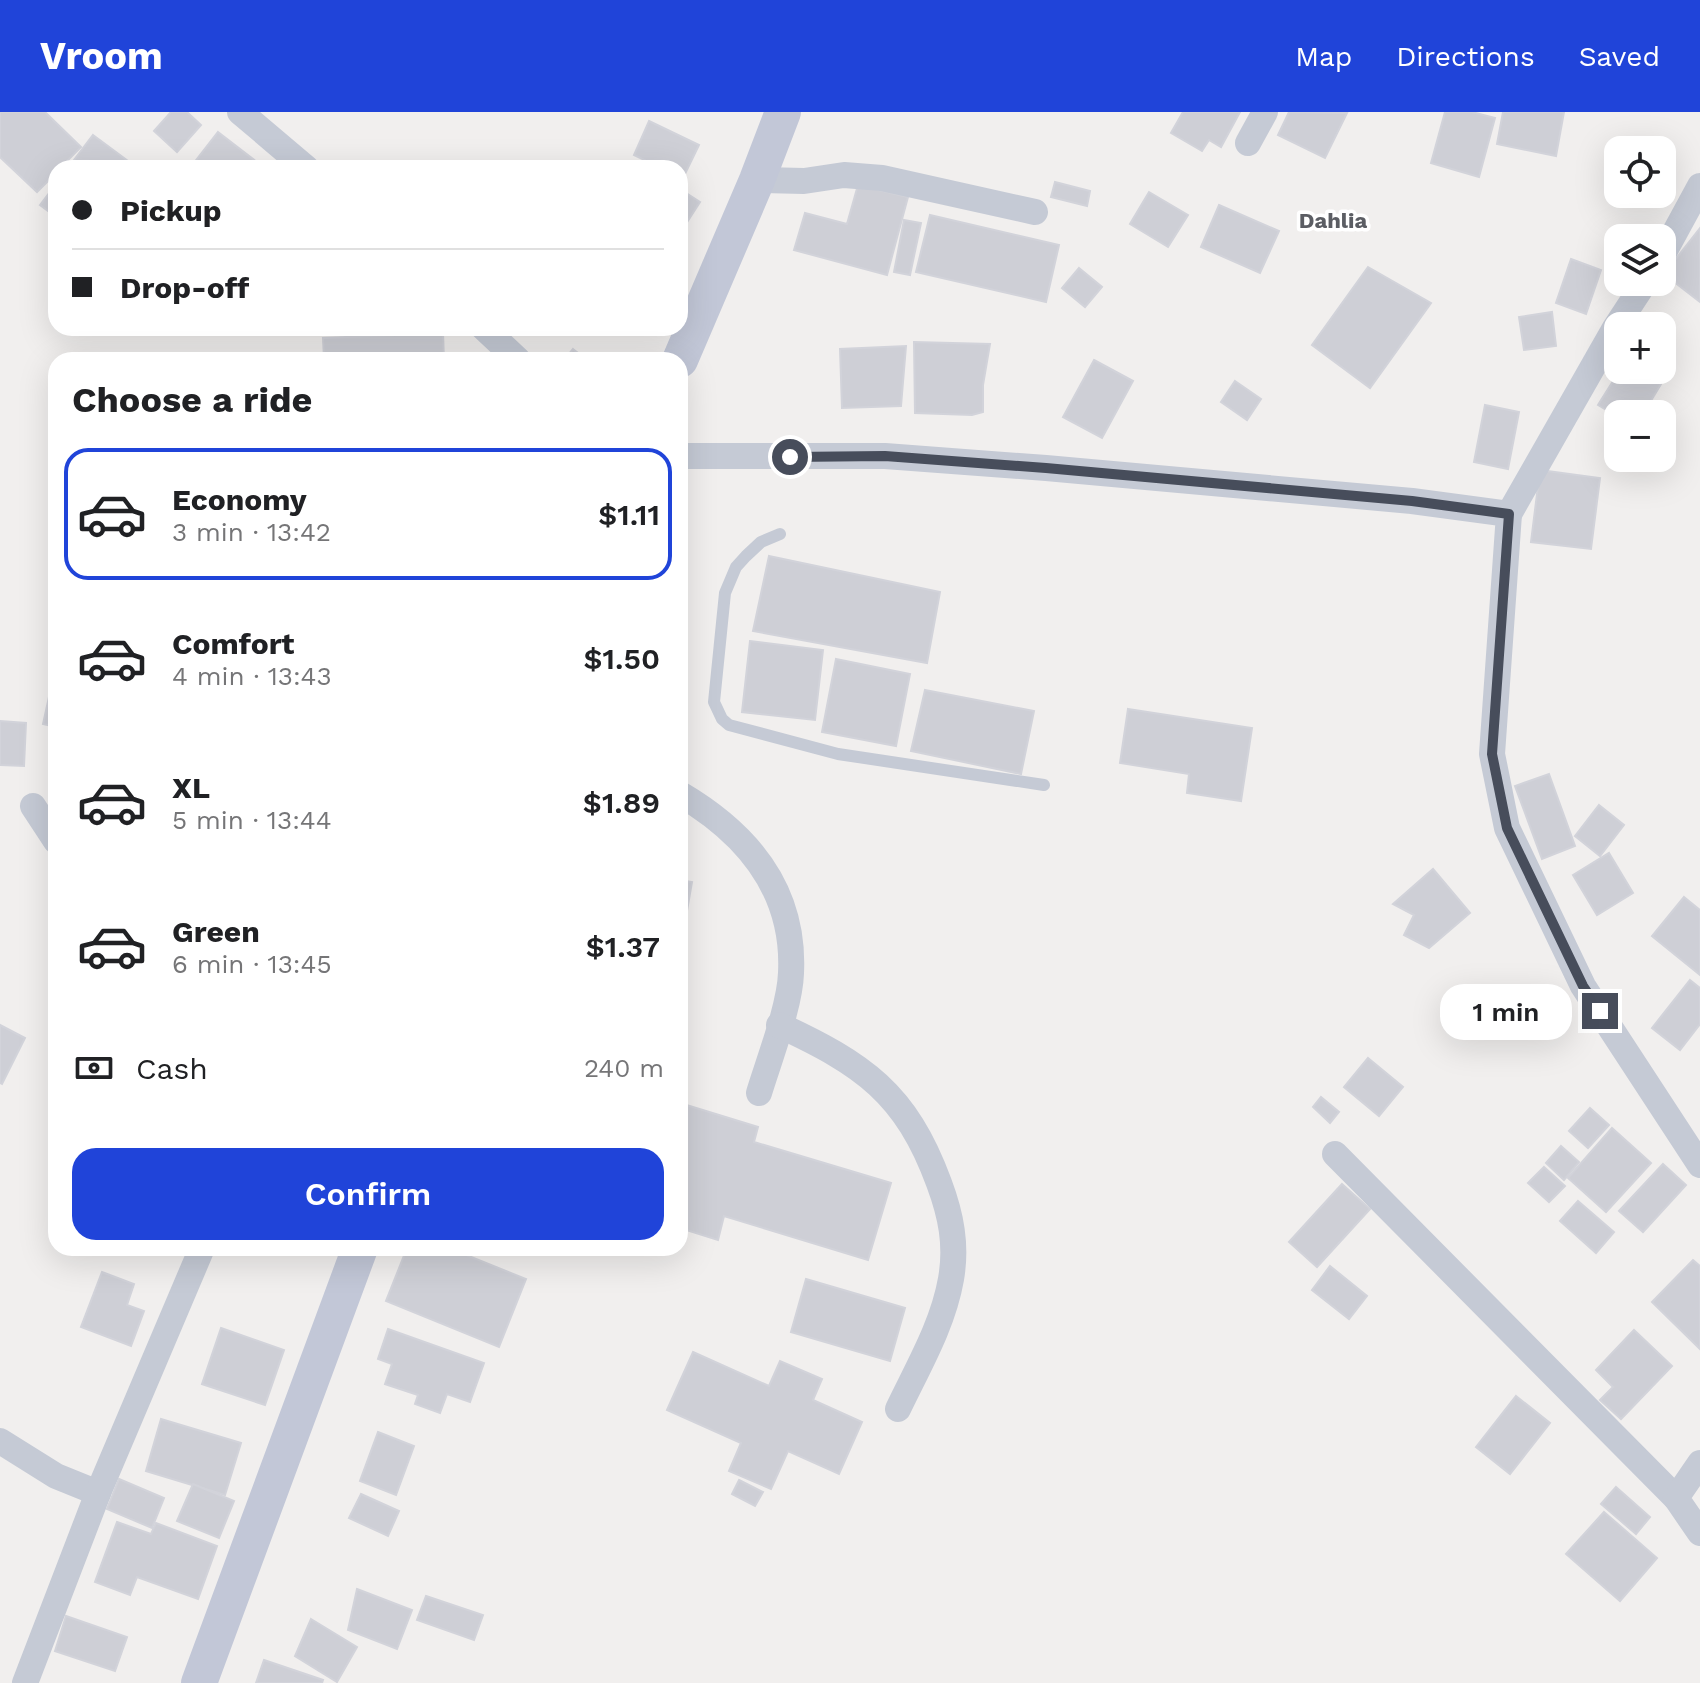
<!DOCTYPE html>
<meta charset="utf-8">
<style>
:root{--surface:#fff;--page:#f2f2f2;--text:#202124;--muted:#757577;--line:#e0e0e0;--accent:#2044d9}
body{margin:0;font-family:"Work Sans",sans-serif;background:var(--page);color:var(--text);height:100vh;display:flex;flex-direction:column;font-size:30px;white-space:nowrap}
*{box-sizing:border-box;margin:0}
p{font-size:26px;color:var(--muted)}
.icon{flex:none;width:44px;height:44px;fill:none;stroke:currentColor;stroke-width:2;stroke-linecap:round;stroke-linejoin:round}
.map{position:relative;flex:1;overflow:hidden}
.sheet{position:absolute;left:48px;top:240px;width:640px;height:904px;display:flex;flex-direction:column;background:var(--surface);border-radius:24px;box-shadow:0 8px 32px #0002}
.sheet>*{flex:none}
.hud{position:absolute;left:48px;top:48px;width:640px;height:176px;border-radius:24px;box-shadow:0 8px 32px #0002;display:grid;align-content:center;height:176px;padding:0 24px;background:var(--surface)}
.fabs{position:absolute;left:1604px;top:24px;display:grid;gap:16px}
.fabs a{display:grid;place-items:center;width:72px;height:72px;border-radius:16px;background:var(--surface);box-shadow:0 8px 32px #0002;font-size:40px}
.end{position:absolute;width:36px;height:36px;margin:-18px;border:10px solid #474d5b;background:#fff;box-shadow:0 0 0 4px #fff}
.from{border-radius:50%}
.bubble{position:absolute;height:56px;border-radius:24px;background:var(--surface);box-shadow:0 8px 32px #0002;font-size:26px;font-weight:600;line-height:56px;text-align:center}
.hud b{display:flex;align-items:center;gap:28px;height:76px;font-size:30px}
.hud b+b{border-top:2px solid var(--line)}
.hud i{width:20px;height:20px;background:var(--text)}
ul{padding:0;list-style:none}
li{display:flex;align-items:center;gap:24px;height:132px;margin:0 16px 12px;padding:0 8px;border:4px solid transparent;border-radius:24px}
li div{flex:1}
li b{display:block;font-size:30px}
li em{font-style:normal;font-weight:600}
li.current{border-color:var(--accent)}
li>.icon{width:72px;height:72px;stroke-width:1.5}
h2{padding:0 24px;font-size:36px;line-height:96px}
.pay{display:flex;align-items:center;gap:20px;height:88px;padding:0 24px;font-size:30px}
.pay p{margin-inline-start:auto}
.button{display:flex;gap:16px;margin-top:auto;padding:16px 24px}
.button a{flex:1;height:92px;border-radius:24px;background:var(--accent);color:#fff;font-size:32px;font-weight:600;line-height:92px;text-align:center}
header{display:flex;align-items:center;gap:48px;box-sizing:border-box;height:112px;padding:0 40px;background:var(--accent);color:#fff}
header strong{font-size:38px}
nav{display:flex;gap:44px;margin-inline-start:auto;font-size:28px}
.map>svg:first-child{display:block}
</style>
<header>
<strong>Vroom</strong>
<nav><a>Map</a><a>Directions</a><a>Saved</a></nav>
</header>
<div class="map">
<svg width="1700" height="1571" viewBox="0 0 1700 1571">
<rect width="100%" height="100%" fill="#f1efee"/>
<g fill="#cecfd6" stroke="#d2d3da" stroke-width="2">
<polygon points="0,0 45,0 81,35 60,56 56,56 56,61 37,80 0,45"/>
<polygon points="171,0 187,0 201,13 177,40 154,19"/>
<polygon points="1183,0 1240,0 1221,35 1209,28 1202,39 1171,21"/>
<polygon points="1289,0 1347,1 1325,46 1278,23"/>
<polygon points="1445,0 1472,0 1495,6 1479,65 1431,51"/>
<polygon points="1503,0 1564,0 1556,44 1497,32"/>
<polygon points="649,9 699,33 683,66 680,65 680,56 661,56 634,43"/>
<polygon points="218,20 262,54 260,56 190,56"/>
<polygon points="93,23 132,52 129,56 68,56"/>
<polygon points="1055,70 1090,79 1087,94 1051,85"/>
<polygon points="56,72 56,105 40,93"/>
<polygon points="858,73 908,85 887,163 794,138 805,101 847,112"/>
<polygon points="680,77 700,90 680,121"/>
<polygon points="1149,80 1188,103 1168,135 1130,112"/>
<polygon points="1219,93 1279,119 1260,161 1201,135"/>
<polygon points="930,103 1059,133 1046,190 916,160"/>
<polygon points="904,108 921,111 910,163 894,160"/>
<polygon points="1700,116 1700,190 1664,162"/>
<polygon points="1571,147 1601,158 1586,202 1556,191"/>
<polygon points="1368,155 1431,191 1370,276 1312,233"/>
<polygon points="1079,156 1102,175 1085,195 1062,176"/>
<polygon points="1552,200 1556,234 1524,238 1519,205"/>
<polygon points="443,221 444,248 324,248 323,226"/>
<polygon points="914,230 990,232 983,273 983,300 972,303 915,301"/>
<polygon points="906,234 901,294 842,296 840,237"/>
<polygon points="573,237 587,248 564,248"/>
<polygon points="1094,248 1133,269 1102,326 1063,305"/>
<polygon points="1620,258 1638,258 1661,272 1643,302 1618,302 1618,305 1598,293"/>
<polygon points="1235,269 1261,287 1247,308 1221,290"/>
<polygon points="1485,293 1519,300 1508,357 1474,350"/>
<polygon points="1540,358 1600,366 1591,437 1531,430"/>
<polygon points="769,444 940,480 927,551 753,519"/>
<polygon points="750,529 823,538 815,608 742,600"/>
<polygon points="836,547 910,562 896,634 822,620"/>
<polygon points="56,553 56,615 43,612"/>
<polygon points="925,578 1034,599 1021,662 911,639"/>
<polygon points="1128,597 1252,616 1241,689 1187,681 1189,662 1120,651"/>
<polygon points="0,609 26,611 24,654 0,653"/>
<polygon points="1549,662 1575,734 1542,747 1515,674"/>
<polygon points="1599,693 1624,713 1600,744 1575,724"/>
<polygon points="1609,741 1633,781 1597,803 1573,763"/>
<polygon points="1433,757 1470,801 1429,836 1404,823 1414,803 1393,792"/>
<polygon points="680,768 692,770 687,799 680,797"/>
<polygon points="1684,785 1700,798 1700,863 1652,824"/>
<polygon points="1690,868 1700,876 1700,912 1680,938 1652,916"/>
<polygon points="0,913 25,926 2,972 0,971"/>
<polygon points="1368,946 1403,975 1379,1004 1344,975"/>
<polygon points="1321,985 1339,1000 1330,1011 1313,995"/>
<polygon points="680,991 758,1015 754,1030 891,1071 868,1148 724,1104 718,1128 680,1116"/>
<polygon points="1590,996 1609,1013 1588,1036 1569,1019"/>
<polygon points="1612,1016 1651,1051 1606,1100 1568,1066"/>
<polygon points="1561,1034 1579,1050 1564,1068 1546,1051"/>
<polygon points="1663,1052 1686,1073 1643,1120 1619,1099"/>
<polygon points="1544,1055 1565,1074 1549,1090 1528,1071"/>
<polygon points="1342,1072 1370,1097 1317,1155 1289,1130"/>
<polygon points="1578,1089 1614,1120 1596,1141 1560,1109"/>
<polygon points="407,1136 449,1136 526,1167 499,1235 386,1189"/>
<polygon points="1693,1148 1700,1154 1700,1237 1652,1190"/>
<polygon points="1330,1154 1367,1184 1349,1207 1312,1178"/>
<polygon points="102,1160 134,1172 127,1193 144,1199 131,1234 81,1215"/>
<polygon points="806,1167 905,1196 890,1249 791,1220"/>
<polygon points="221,1216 284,1238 265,1293 202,1272"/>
<polygon points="388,1217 484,1251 470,1290 447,1282 440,1301 415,1292 418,1283 385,1272 392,1252 378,1247"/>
<polygon points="1634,1218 1672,1254 1621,1307 1600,1288 1613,1275 1596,1258"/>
<polygon points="693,1240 769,1274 780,1249 822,1267 813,1288 862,1310 839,1362 788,1339 771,1377 729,1359 741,1331 667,1298"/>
<polygon points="1516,1284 1550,1311 1510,1362 1476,1335"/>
<polygon points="161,1307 241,1331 225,1383 146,1359"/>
<polygon points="378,1320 414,1334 396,1383 360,1369"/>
<polygon points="119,1367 164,1386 152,1416 107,1397"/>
<polygon points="739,1368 763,1380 755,1394 732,1382"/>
<polygon points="193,1372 234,1389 219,1426 177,1409"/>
<polygon points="1616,1375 1650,1405 1636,1422 1601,1392"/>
<polygon points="361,1382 399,1399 388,1424 349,1406"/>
<polygon points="1604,1400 1657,1446 1620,1489 1566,1442"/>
<polygon points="117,1410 151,1422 156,1411 217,1434 198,1487 137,1465 130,1483 95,1470"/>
<polygon points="357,1477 412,1498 397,1537 348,1518"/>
<polygon points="426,1484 483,1503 474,1528 417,1508"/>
<polygon points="66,1504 127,1525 115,1559 55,1539"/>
<polygon points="311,1507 357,1535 337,1570 295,1544"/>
<polygon points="264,1548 323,1568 322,1571 256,1571"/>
</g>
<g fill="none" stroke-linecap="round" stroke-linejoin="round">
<polyline stroke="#c5cad5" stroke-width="12" points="780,422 761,430 746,444 736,455 725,481 714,590 722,607 729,613 838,642 1044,673"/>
<g stroke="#c5cad5" stroke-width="26">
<polyline points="240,0 306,56"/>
<polyline points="1248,31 1265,0"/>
<polyline points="757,68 804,69 844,63 882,66 1035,100"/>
<polyline points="1662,144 1700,74"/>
<polyline points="484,216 518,248"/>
<polyline points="680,344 885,344 1046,356 1412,389 1509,402 1492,642 1507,716 1583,874 1700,1053"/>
<polyline points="1509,402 1615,216 1645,170"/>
<path d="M 680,682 C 748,722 795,779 791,861 C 790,894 769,948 759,981"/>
<polyline points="33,694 56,729"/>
<path d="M 779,913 C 863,952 906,981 939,1071 C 951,1103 957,1133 951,1167 C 943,1213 918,1255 898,1297"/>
<polyline points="1335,1042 1676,1386"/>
<polyline points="0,1329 56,1364 98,1381"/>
<polyline points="1700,1351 1676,1386 1700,1421"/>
<polyline points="25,1571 98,1381 202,1136"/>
</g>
<g stroke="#c2c7d7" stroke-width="36">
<polyline points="680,248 757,68 783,0"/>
<polyline points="199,1571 360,1136"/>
</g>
</g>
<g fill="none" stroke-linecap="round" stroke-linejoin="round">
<polyline stroke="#474d5b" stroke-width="10" points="790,345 885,344 1046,356 1412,389 1509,402 1492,642 1507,716 1583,874 1600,899"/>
</g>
<g text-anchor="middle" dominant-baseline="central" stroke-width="7" stroke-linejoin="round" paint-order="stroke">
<g font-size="22" font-weight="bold" fill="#5b5d63" stroke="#fff">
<text x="1333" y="108">Dahlia</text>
</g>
</g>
</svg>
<div class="fabs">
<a><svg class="icon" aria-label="locate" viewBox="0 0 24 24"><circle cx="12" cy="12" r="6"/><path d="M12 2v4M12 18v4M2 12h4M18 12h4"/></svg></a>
<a><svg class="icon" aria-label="layers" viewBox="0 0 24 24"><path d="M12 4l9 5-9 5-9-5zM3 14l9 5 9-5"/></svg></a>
<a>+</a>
<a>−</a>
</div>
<i class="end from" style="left:790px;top:345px"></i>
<i class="end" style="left:1600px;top:899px"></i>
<div class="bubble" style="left:1440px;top:872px;width:132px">1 min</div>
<div class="hud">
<b><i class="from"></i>Pickup</b>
<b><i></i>Drop-off</b>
</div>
<section class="sheet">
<h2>Choose a ride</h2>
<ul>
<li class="current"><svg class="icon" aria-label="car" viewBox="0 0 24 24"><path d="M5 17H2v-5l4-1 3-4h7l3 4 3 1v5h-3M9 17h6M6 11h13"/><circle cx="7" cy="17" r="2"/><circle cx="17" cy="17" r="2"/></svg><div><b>Economy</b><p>3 min · 13:42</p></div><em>$1.11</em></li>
<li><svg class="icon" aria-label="car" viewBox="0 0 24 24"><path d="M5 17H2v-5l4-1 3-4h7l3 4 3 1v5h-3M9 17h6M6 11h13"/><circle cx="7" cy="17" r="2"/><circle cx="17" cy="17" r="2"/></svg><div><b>Comfort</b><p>4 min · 13:43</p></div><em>$1.50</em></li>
<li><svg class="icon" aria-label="car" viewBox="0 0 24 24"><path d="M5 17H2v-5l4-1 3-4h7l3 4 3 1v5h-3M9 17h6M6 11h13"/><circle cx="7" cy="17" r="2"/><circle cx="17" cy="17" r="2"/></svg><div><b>XL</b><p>5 min · 13:44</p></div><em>$1.89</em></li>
<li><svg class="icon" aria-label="car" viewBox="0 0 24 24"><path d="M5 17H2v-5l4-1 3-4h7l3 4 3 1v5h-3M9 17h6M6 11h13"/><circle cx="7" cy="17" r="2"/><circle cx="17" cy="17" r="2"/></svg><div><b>Green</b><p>6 min · 13:45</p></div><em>$1.37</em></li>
</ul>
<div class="pay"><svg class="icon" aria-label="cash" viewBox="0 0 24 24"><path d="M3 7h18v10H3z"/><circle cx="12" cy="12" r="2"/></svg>Cash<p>240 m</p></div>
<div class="button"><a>Confirm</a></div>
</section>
</div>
